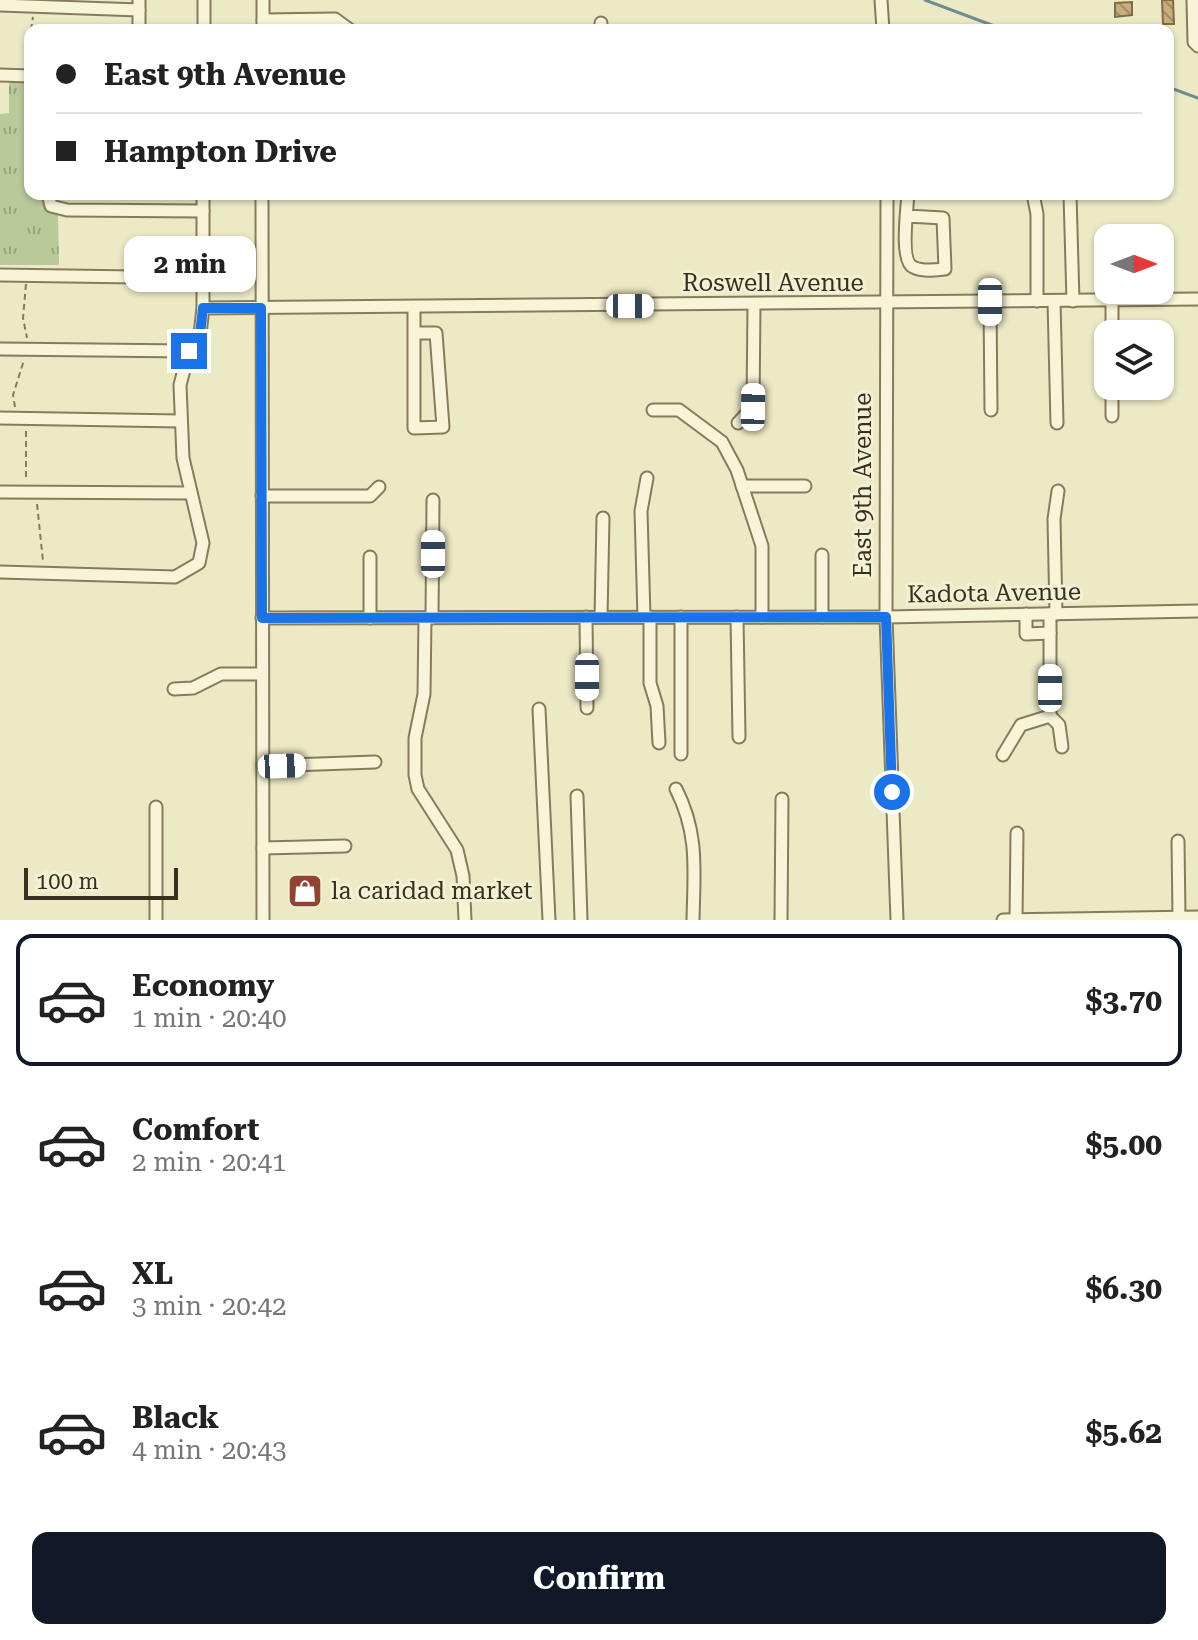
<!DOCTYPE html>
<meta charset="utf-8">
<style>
:root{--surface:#fff;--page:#f6f6f6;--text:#222;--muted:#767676;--line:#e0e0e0;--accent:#111827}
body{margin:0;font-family:"Roboto Serif",serif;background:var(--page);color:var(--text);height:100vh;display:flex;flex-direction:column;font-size:30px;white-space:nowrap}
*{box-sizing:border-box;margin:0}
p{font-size:26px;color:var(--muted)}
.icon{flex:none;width:44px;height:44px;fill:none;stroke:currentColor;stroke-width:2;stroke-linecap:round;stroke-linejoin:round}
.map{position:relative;height:920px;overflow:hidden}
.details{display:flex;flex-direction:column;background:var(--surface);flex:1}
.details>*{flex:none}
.guide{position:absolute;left:24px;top:24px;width:1150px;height:176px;border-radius:16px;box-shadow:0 2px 6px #0004;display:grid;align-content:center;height:176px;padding:0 32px;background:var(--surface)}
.needle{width:52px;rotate:90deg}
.controls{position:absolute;left:1094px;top:224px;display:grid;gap:16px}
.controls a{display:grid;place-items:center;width:80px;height:80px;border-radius:16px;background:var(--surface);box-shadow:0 2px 6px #0004;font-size:40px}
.scale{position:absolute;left:24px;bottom:20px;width:154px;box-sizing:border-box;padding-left:8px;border:4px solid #37301f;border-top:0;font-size:22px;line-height:28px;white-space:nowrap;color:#37301f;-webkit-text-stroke:6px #f3f1d5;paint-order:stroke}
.end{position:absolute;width:36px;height:36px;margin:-18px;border:10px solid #1a73e8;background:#fff;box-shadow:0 0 0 4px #fff}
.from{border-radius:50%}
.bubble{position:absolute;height:56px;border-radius:16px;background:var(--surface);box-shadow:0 2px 6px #0004;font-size:26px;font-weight:700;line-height:56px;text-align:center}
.car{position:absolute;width:24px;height:48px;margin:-24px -12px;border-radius:10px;box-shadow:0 0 6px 2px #0007;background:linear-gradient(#fff 24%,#345 0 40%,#fff 0 76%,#345 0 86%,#fff 0)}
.guide b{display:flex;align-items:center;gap:28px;height:76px;font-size:30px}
.guide b+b{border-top:2px solid var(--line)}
.guide i{width:20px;height:20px;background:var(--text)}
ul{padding:14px 0 0;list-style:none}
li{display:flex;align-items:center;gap:24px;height:132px;margin:0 16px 12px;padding:0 16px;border:4px solid transparent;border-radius:16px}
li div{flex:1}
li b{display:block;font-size:30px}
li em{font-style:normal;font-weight:700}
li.on{border-color:var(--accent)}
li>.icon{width:72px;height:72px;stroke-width:1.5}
.cta{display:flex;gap:16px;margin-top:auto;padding:16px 32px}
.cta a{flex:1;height:92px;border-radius:16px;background:var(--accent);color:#fff;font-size:32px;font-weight:700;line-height:92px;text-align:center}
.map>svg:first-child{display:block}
</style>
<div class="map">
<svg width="1198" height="920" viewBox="0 0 1198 920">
<defs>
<pattern id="park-tufts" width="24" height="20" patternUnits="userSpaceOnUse" patternTransform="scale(2)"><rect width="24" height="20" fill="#b9c99a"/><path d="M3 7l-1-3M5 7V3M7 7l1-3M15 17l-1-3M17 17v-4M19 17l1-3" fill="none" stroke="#97a47d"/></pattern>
<pattern id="building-back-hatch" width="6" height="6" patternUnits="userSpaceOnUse" patternTransform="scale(2)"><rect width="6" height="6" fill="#c8ad7e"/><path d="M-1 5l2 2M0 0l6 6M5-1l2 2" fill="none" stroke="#a38d67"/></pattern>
</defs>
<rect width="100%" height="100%" fill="#ece9c5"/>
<polygon fill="url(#park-tufts)" points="30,82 30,194 42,194 49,211 58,214 59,265 0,265 0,114 9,113 9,83"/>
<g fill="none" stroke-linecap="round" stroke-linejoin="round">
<g stroke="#6e8d8c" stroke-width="3">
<polyline points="925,0 1005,30"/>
<polyline points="1168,87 1198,98"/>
</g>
</g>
<g fill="url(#building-back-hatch)" stroke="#836b44" stroke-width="2">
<polygon points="1162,0 1173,0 1174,24 1163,24"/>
<polygon points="1132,2 1132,15 1115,17 1115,3"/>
</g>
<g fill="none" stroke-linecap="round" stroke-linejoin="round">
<g stroke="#867b5c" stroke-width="15">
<g id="minor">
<polyline points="139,0 139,30"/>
<polyline points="881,0 883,30"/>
<polyline points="1193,0 1194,42 1198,46"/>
<polyline points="0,5 139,10"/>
<polyline points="263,20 335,19 350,30"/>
<polyline points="601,23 601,30"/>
<polyline points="204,30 204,0"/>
<polyline points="263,30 263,0"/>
<polyline points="0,75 30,76"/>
<polyline points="48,194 51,206 67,210 203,211"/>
<polyline points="262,194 263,920"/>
<polyline points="887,194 886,617 897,920"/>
<polyline points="1033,194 1037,214 1037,301"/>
<polyline points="1070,194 1073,301"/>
<path d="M 907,216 L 943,218 L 945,269 C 935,270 922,272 913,267 C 900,261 907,209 908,194"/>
<polyline points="0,275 203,278"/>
<polyline points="1054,301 1057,423"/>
<polyline points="990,302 991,410"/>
<polyline points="414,307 414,428 443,427 436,333 414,333"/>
<polyline points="203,308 1198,299"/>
<polyline points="1112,334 1112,300"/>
<polyline points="0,349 189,351"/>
<polyline points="653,410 679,410 722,442 737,470 762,546 762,617"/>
<polyline points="1112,416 1112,386"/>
<polyline points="0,418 180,421"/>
<polyline points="738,423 753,407 754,305"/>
<polyline points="742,486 805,486"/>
<polyline points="0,492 191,493"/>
<polyline points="262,496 370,496 379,487"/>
<polyline points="822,555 822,617"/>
<polyline points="0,572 175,577 199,563 203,543 183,458 180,385 189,351 200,334 203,308 203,194"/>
<polyline points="1026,614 1026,634 1050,633 1050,614"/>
<polyline points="1056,614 1054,519 1058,491"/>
<polyline points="586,617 587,708"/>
<polyline points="601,617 603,518"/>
<polyline points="644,617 641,511 647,478"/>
<polyline points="650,617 650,683 657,706 659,743"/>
<polyline points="737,617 739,737"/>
<polyline points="262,618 886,617 1198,611"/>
<polyline points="370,618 370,557"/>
<polyline points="425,618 424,694 415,738 415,775 418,789 457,850 463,876 465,920"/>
<polyline points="432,618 433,500"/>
<polyline points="174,689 193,688 221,674 262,674"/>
<polyline points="539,709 549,920"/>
<polyline points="1050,716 1059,725 1062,747"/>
<polyline points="681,754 681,617"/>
<polyline points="1003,755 1021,725 1050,716 1050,633"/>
<polyline points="263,766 375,762"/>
<path d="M 676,789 C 699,834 694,871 693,920"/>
<polyline points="577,796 581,920"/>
<polyline points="1178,841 1179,918"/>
<polyline points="263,848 345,846"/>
<polyline points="156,920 156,807"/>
<polyline points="781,920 782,799"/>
<polyline points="1003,920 1198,917"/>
<polyline points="1016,920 1017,833"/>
</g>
</g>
<g stroke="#867b5c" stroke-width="2" stroke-dasharray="6 4" stroke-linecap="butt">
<polyline points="31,30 33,17"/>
<polyline points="30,37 30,43"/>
<polyline points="26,284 23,318 27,338"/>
<polyline points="15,407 13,395 24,360"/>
<polyline points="26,431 26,480"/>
<polyline points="37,504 43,561"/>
</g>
<use href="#minor" stroke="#f7f4d8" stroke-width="11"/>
</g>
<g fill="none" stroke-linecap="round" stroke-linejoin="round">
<polyline stroke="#1a73e8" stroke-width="10" points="189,351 200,334 203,308 261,308 262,618 886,617 892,792"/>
</g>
<defs>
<g id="shop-square" transform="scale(1.8)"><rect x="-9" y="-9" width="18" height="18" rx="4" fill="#914530" stroke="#f3f1d5"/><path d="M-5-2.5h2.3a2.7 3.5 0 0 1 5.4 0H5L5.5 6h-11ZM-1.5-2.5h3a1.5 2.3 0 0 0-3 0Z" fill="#fff"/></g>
</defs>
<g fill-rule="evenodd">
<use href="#shop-square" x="305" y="891"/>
</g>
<g text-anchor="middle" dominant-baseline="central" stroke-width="6" stroke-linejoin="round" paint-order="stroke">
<g font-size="24" fill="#37301f" stroke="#f3f1d5">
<text x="773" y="283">Roswell Avenue</text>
<text transform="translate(863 485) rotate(-90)">East 9th Avenue</text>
<text transform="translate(994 593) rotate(-1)">Kadota Avenue</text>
</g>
<g font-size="24" fill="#37301f" stroke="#f3f1d5" text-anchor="start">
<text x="331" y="891">la caridad market</text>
</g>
</g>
</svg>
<div class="controls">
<a><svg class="needle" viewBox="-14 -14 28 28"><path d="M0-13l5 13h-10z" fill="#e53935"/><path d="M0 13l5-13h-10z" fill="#767676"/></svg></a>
<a><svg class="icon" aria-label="layers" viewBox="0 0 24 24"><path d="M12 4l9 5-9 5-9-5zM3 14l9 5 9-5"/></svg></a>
</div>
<div class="scale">100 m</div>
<i class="end from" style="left:892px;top:792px"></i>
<i class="end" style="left:189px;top:351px"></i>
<div class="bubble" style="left:124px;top:236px;width:132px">2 min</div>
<i class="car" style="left:990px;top:302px;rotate:180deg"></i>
<i class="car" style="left:630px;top:306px;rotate:90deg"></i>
<i class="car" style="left:753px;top:407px;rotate:1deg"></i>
<i class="car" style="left:433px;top:554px;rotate:0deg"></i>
<i class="car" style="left:587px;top:677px;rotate:180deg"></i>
<i class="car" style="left:1050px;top:688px;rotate:0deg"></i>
<i class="car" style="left:282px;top:766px;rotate:88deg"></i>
<div class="guide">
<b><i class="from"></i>East 9th Avenue</b>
<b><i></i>Hampton Drive</b>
</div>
</div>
<section class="details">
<ul>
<li class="on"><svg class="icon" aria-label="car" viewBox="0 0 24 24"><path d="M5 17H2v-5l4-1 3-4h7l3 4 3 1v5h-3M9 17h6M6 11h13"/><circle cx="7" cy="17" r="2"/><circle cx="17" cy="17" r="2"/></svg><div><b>Economy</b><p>1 min · 20:40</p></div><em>$3.70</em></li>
<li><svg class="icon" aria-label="car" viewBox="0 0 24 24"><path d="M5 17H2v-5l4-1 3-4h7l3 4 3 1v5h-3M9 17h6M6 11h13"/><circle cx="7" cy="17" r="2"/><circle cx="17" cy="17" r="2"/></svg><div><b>Comfort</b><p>2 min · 20:41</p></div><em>$5.00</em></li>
<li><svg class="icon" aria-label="car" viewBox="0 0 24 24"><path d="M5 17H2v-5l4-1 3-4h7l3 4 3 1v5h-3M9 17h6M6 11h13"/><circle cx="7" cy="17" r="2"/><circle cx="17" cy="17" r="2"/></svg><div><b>XL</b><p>3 min · 20:42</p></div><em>$6.30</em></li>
<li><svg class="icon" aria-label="car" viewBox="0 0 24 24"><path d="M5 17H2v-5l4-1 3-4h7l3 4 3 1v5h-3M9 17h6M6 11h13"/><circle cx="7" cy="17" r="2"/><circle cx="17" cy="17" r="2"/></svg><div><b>Black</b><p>4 min · 20:43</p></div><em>$5.62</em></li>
</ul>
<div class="cta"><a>Confirm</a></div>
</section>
